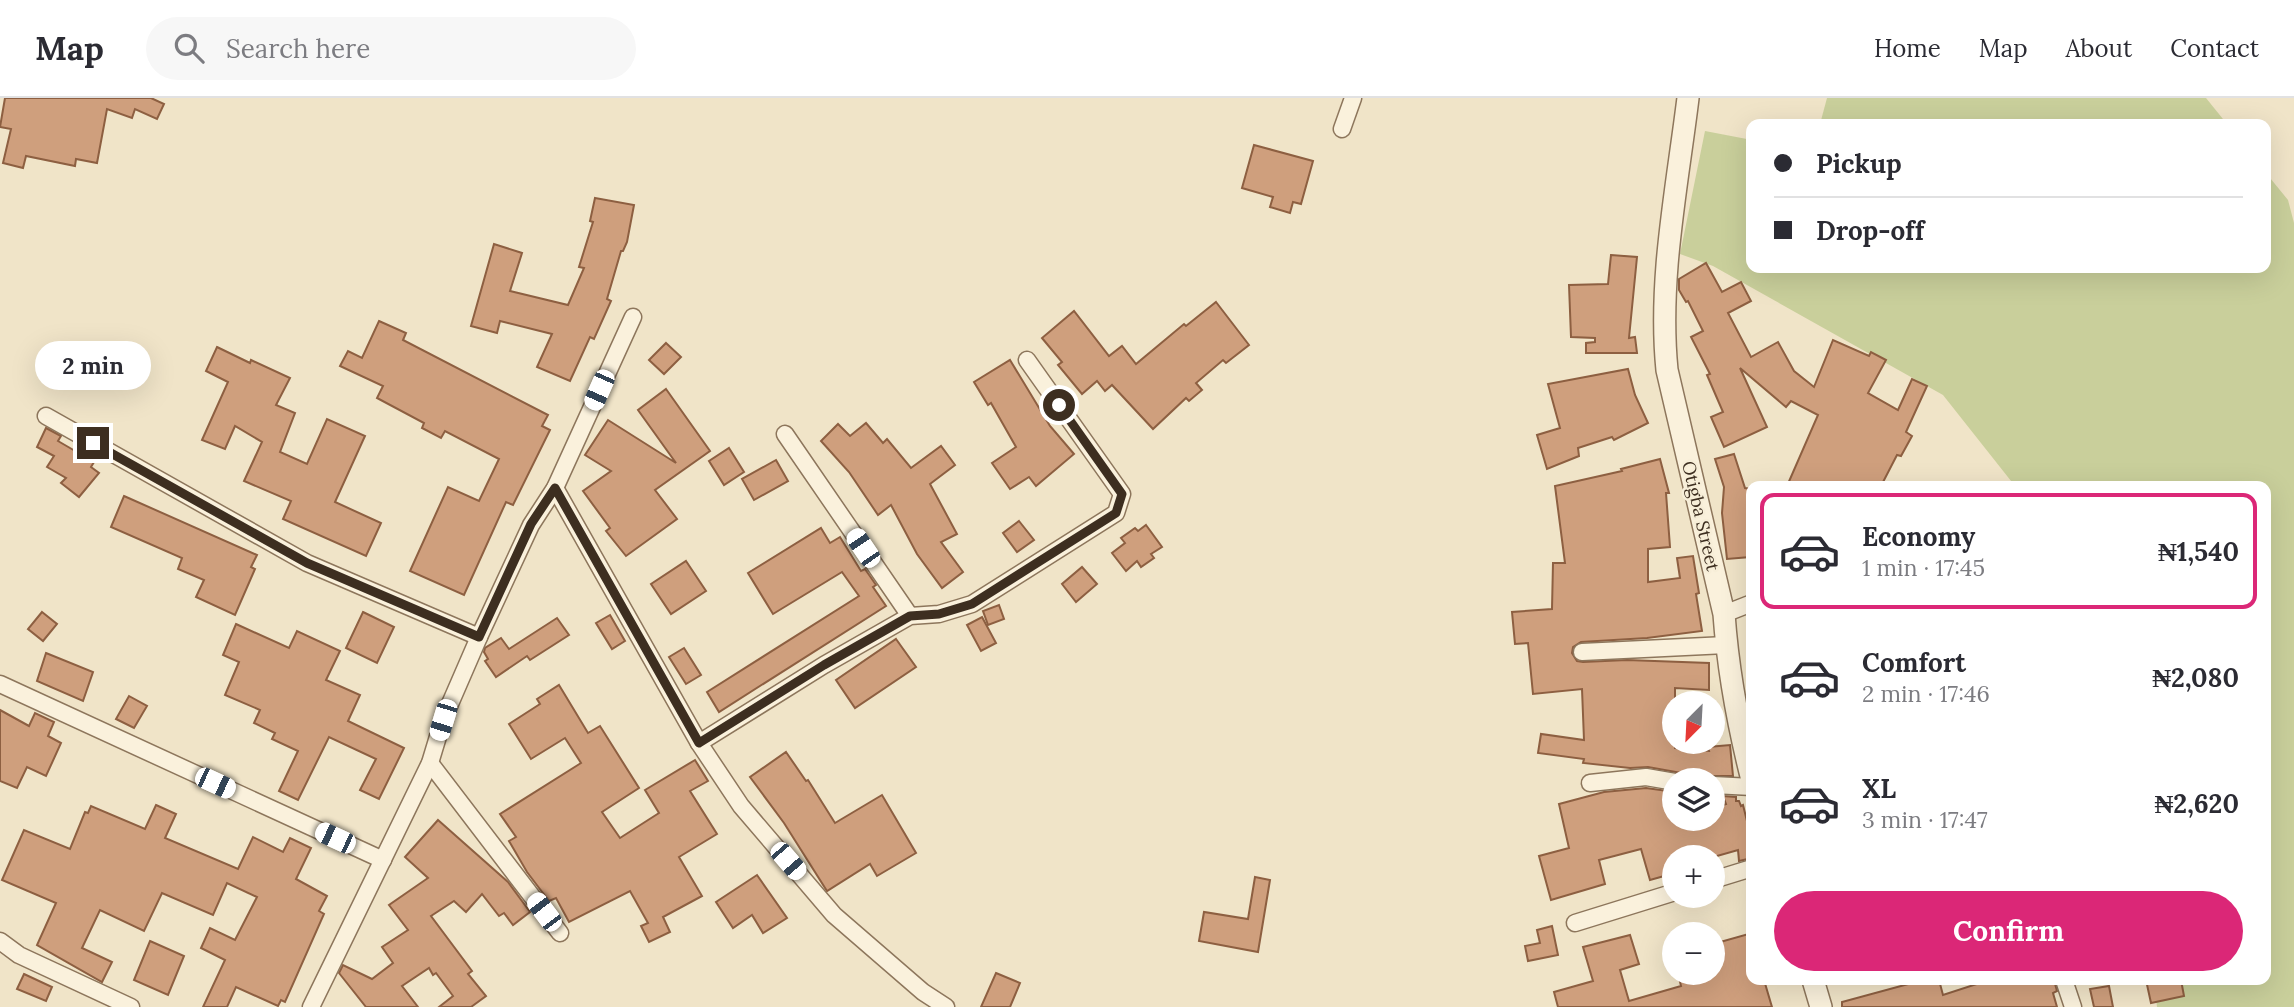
<!DOCTYPE html>
<meta charset="utf-8">
<style>
:root{--surface:#fff;--page:#f7f7f7;--text:#2b2b33;--muted:#7c7c81;--line:#e1e1e2;--accent:#db2777}
body{margin:0;font-family:Lora,serif;background:var(--page);color:var(--text);height:100vh;display:flex;flex-direction:column;font-size:26px;white-space:nowrap}
*{box-sizing:border-box;margin:0}
p{font-size:23px;color:var(--muted)}
.icon{flex:none;width:38px;height:38px;fill:none;stroke:currentColor;stroke-width:2;stroke-linecap:round;stroke-linejoin:round}
.map{position:relative;flex:1;overflow:hidden}
.sheet{position:absolute;left:1746px;top:383px;width:525px;height:504px;display:flex;flex-direction:column;background:var(--surface);border-radius:14px;box-shadow:0 7px 28px #0002}
.sheet>*{flex:none}
.hud{position:absolute;left:1746px;top:21px;width:525px;height:154px;border-radius:14px;box-shadow:0 7px 28px #0002;display:grid;align-content:center;height:154px;padding:0 28px;background:var(--surface)}
.needle{width:46px;rotate:204deg}
.tools{position:absolute;left:1662px;top:593px;display:grid;gap:14px}
.tools a{display:grid;place-items:center;width:63px;height:63px;border-radius:50%;background:var(--surface);box-shadow:0 7px 28px #0002;font-size:35px}
.end{position:absolute;width:32px;height:32px;margin:-16px;border:9px solid #3d2e20;background:#fff;box-shadow:0 0 0 4px #fff}
.from{border-radius:50%}
.bubble{position:absolute;height:49px;border-radius:24px;background:var(--surface);box-shadow:0 7px 28px #0002;font-size:23px;font-weight:800;line-height:49px;text-align:center}
.car{position:absolute;width:21px;height:42px;margin:-21px -10px;border-radius:9px;box-shadow:0 0 5px 2px #0007;background:linear-gradient(#fff 24%,#345 0 40%,#fff 0 76%,#345 0 86%,#fff 0)}
.hud b{display:flex;align-items:center;gap:24px;height:66px;font-size:26px}
.hud b+b{border-top:2px solid var(--line)}
.hud i{width:18px;height:18px;background:var(--text)}
ul{padding:12px 0 0;list-style:none}
li{display:flex;align-items:center;gap:21px;height:116px;margin:0 14px 10px;padding:0 14px;border:4px solid transparent;border-radius:14px}
li div{flex:1}
li b{display:block;font-size:26px}
li em{font-style:normal;font-weight:800}
li.current{border-color:var(--accent)}
li>.icon{width:63px;height:63px;stroke-width:1.5}
.cta{display:flex;gap:14px;margin-top:auto;padding:14px 28px}
.cta a{flex:1;height:80px;border-radius:42px;background:var(--accent);color:#fff;font-size:28px;font-weight:800;line-height:80px;text-align:center}
header{display:flex;align-items:center;gap:42px;box-sizing:border-box;height:98px;padding:0 35px;background:var(--surface);border-bottom:2px solid var(--line)}
header strong{font-size:33px}
nav{display:flex;gap:38px;margin-inline-start:auto;font-size:24px}
.search{width:490px;height:63px;background:var(--page);display:flex;align-items:center;gap:18px;box-sizing:border-box;padding:0 24px;border-radius:38px;color:var(--muted);font-size:26px}
.map>svg:first-child{display:block}
</style>
<header>
<strong>Map</strong>
<div class="search"><svg class="icon" aria-label="search" viewBox="0 0 24 24"><circle cx="10" cy="10" r="6"/><path d="M15 15l6 6"/></svg>Search here</div>
<nav><a>Home</a><a>Map</a><a>About</a><a>Contact</a></nav>
</header>
<div class="map">
<svg width="2294" height="909" viewBox="0 0 2294 909">
<rect width="100%" height="100%" fill="#f0e4c8"/>
<g fill="#c9cf9b">
<polygon points="1827,0 2206,0 2227,26 1820,26"/>
<polygon points="1705,33 1752,42 1752,170 2266,170 2266,75 2288,102 2294,125 2294,909 2157,909 2154,882 2266,882 2266,388 2015,388 1943,297 1713,168 1680,156"/>
</g>
<g fill="#cf9f7d" stroke="#8d5f41" stroke-width="2">
<polygon points="5,0 151,0 164,6 157,21 135,11 132,20 107,11 97,65 76,61 75,68 26,58 23,70 3,65 11,31 0,29"/>
<polygon points="1254,47 1313,63 1301,106 1293,104 1290,115 1270,109 1273,99 1242,90"/>
<polygon points="595,100 634,107 627,144 623,153 621,153 607,201 611,203 594,241 590,239 570,283 537,269 552,236 500,223 497,235 471,228 494,146 522,155 510,193 568,207 584,170 579,169 593,124 590,123"/>
<polygon points="1611,157 1637,159 1629,240 1635,239 1637,255 1586,255 1586,245 1595,244 1595,240 1571,239 1569,187 1608,186"/>
<polygon points="1706,165 1722,194 1741,184 1751,203 1728,215 1751,259 1778,244 1794,273 1814,289 1833,242 1869,258 1871,254 1886,262 1868,295 1898,312 1912,281 1927,288 1906,334 1912,338 1901,358 1897,357 1881,388 1787,388 1818,317 1791,303 1786,309 1740,270 1767,329 1724,349 1711,319 1723,314 1707,277 1710,276 1691,239 1703,233 1688,203 1686,204 1679,192 1679,181"/>
<polygon points="1216,204 1249,247 1226,265 1223,262 1196,285 1202,292 1189,303 1186,300 1153,331 1112,287 1105,293 1097,283 1082,296 1058,267 1062,264 1042,240 1074,213 1109,258 1122,248 1136,266 1184,226 1186,228"/>
<polygon points="379,223 406,235 403,242 548,317 542,328 550,332 513,407 506,404 464,497 410,473 448,389 479,403 499,361 445,333 441,340 422,330 424,325 377,300 383,288 340,268 348,253 362,260"/>
<polygon points="666,245 681,259 664,276 649,262"/>
<polygon points="217,249 250,265 251,262 290,280 276,307 295,315 280,354 307,366 327,321 365,338 335,404 381,425 366,458 283,421 291,403 244,383 262,344 235,328 225,351 202,342 228,284 206,273"/>
<polygon points="1010,262 1050,328 1074,356 1036,388 1029,379 1010,391 992,365 1016,349 991,305 988,307 974,284"/>
<polygon points="1628,271 1635,297 1648,325 1614,342 1612,339 1578,350 1579,358 1547,371 1537,337 1560,330 1548,286"/>
<polygon points="666,291 710,353 655,392 677,421 626,458 606,433 610,430 583,393 611,373 585,357 608,322 676,365 638,312"/>
<polygon points="866,325 883,345 887,341 911,370 941,348 955,367 930,386 957,436 941,444 963,474 942,490 917,456 891,407 878,417 849,374 821,343 838,326 850,338"/>
<polygon points="46,330 61,338 58,343 94,364 91,369 99,375 79,399 61,385 66,380 47,369 54,358 37,349"/>
<polygon points="729,350 744,374 724,387 709,363"/>
<polygon points="1734,356 1745,390 1752,391 1752,439 1748,439 1750,459 1727,461 1722,415 1724,389 1715,361"/>
<polygon points="1660,361 1669,395 1666,395 1670,449 1648,451 1648,484 1680,480 1677,460 1693,458 1699,495 1696,496 1702,533 1647,540 1581,544 1573,549 1572,555 1577,563 1583,564 1627,562 1709,565 1709,592 1675,590 1675,650 1709,653 1708,649 1730,647 1733,678 1698,678 1648,669 1630,670 1583,665 1584,661 1538,655 1541,636 1584,642 1582,591 1533,596 1528,545 1515,546 1512,514 1552,511 1553,465 1565,465 1555,388 1622,373 1621,371"/>
<polygon points="776,362 788,383 754,402 742,381"/>
<polygon points="124,398 257,457 251,469 255,471 235,517 196,499 204,482 178,471 182,460 111,429"/>
<polygon points="1019,423 1034,442 1017,454 1003,435"/>
<polygon points="1146,427 1162,449 1151,456 1154,460 1141,469 1137,463 1126,473 1112,455 1125,445 1121,440 1135,430 1138,433"/>
<polygon points="821,430 830,445 840,439 861,473 865,471 876,487 873,489 886,508 719,614 707,594 859,498 842,474 773,516 748,475"/>
<polygon points="686,463 706,493 671,516 651,486"/>
<polygon points="1082,469 1097,486 1076,504 1062,486"/>
<polygon points="999,507 1004,521 988,527 983,513"/>
<polygon points="42,514 57,526 43,543 28,531"/>
<polygon points="363,514 394,529 377,565 346,550"/>
<polygon points="610,517 625,543 612,551 596,525"/>
<polygon points="982,519 996,545 981,553 967,527"/>
<polygon points="557,520 569,537 530,562 527,558 496,579 485,563 488,561 484,554 485,550 501,540 509,551"/>
<polygon points="236,526 289,550 297,533 340,553 326,582 360,597 348,623 404,650 379,701 360,692 376,661 329,639 298,702 279,693 298,653 272,641 275,635 254,625 260,612 225,597 239,564 223,557"/>
<polygon points="896,541 916,569 855,610 836,582"/>
<polygon points="684,550 701,577 686,586 669,559"/>
<polygon points="46,555 93,574 83,603 37,583"/>
<polygon points="559,587 588,635 600,628 639,690 602,714 620,740 659,715 645,692 695,662 708,683 690,693 717,736 679,759 702,798 663,819 670,834 649,844 641,828 648,825 630,793 569,824 556,800 549,803 527,774 509,743 516,739 500,716 581,665 565,640 531,661 509,626 540,606 537,601"/>
<polygon points="129,598 147,608 134,630 116,621"/>
<polygon points="0,612 29,628 35,615 54,624 48,638 61,645 46,678 27,669 17,690 0,683"/>
<polygon points="786,654 806,683 808,682 835,725 882,697 916,755 877,778 870,766 827,793 784,725 750,679"/>
<polygon points="1646,690 1675,694 1675,721 1713,721 1713,710 1726,706 1723,698 1736,699 1736,703 1739,703 1741,708 1743,707 1752,743 1752,760 1739,763 1738,752 1710,760 1675,760 1675,775 1650,782 1641,751 1599,762 1605,786 1551,802 1539,758 1569,750 1559,706 1604,694"/>
<polygon points="156,707 176,716 165,740 238,771 253,739 283,754 290,740 311,750 296,781 327,798 319,813 324,816 285,904 281,902 278,908 236,889 227,909 203,909 225,862 201,850 210,830 235,842 257,799 227,785 213,817 162,795 144,833 100,812 82,850 112,864 102,884 37,847 56,805 2,782 24,732 70,751 85,714 88,715 91,708 145,731"/>
<polygon points="438,722 508,784 530,814 513,827 504,815 499,818 482,796 466,814 454,803 431,818 472,873 468,876 486,898 471,909 439,909 453,898 436,875 433,877 429,870 402,888 418,909 366,909 339,875 343,867 372,881 393,865 382,849 408,832 389,807 428,780 405,759"/>
<polygon points="757,777 787,820 763,835 752,817 733,830 716,804"/>
<polygon points="1255,779 1270,782 1258,854 1199,843 1204,814 1248,821"/>
<polygon points="1552,828 1558,857 1528,863 1525,848 1540,845 1537,832"/>
<polygon points="1752,835 1752,882 1764,882 1772,909 1558,909 1554,894 1593,883 1583,849 1630,837 1639,866 1620,872 1629,903 1681,888 1678,875 1713,875 1713,846"/>
<polygon points="150,843 184,858 168,897 134,882"/>
<polygon points="996,875 1020,885 1010,909 981,909"/>
<polygon points="24,876 52,889 46,903 17,891"/>
<polygon points="1923,882 1939,882 1943,897 1989,882 2054,882 2057,893 2053,895 2057,909 1842,909 1842,904"/>
<polygon points="2146,882 2181,882 2184,898 2151,905"/>
<polygon points="2109,888 2113,909 2094,909 2090,891"/>
</g>
<g fill="none" stroke-linecap="round" stroke-linejoin="round">
<g stroke="#8d765c" stroke-width="19">
<g id="minor">
<polyline points="1342,31 1353,0"/>
<polyline points="46,318 307,465 479,539"/>
<polyline points="785,336 910,518"/>
<polyline points="555,390 699,645 741,708 834,817 923,894 946,909"/>
<polyline points="1724,516 1752,505"/>
<polyline points="1582,554 1726,547"/>
<polyline points="0,586 383,762"/>
<polyline points="699,645 824,567 910,518 939,516 972,506 1116,415 1122,396 1027,262"/>
<polyline points="430,665 560,835"/>
<polyline points="1590,685 1646,679 1675,684"/>
<polyline points="1713,687 1752,689"/>
<polyline points="1713,782 1752,770"/>
<polyline points="1575,825 1675,794"/>
<polyline points="0,843 19,857 131,909"/>
<polyline points="2064,882 2073,909"/>
<polyline points="311,909 430,665 443,622 479,539 531,427 555,390 633,219"/>
</g>
</g>
<g stroke="#8d765c" stroke-width="24">
<g id="tertiary">
<path d="M 1688,0 C 1677,90 1658,182 1667,272 L 1724,516 C 1728,572 1738,627 1752,682"/>
<polyline points="1813,882 1821,909"/>
</g>
</g>
<use href="#minor" stroke="#faf1dc" stroke-width="16"/>
<use href="#tertiary" stroke="#faf1dc" stroke-width="21"/>
</g>
<g fill="none" stroke-linecap="round" stroke-linejoin="round">
<polyline stroke="#3d2e20" stroke-width="9" points="93,345 307,465 479,539 531,426 555,390 699,645 824,567 910,518 939,516 972,506 1116,415 1122,396 1059,307"/>
</g>
<g text-anchor="middle" dominant-baseline="central" stroke-width="5" stroke-linejoin="round" paint-order="stroke">
<g font-size="18" fill="#3d2e20" stroke="#f7eed8">
<text transform="translate(1701 418) rotate(77)">Otigba Street</text>
</g>
</g>
</svg>
<div class="tools">
<a><svg class="needle" viewBox="-14 -14 28 28"><path d="M0-13l5 13h-10z" fill="#e53935"/><path d="M0 13l5-13h-10z" fill="#7c7c81"/></svg></a>
<a><svg class="icon" aria-label="layers" viewBox="0 0 24 24"><path d="M12 4l9 5-9 5-9-5zM3 14l9 5 9-5"/></svg></a>
<a>+</a>
<a>−</a>
</div>
<i class="end from" style="left:1059px;top:307px"></i>
<i class="end" style="left:93px;top:345px"></i>
<div class="bubble" style="left:35px;top:243px;width:116px">2 min</div>
<i class="car" style="left:599px;top:292px;rotate:204deg"></i>
<i class="car" style="left:863px;top:450px;rotate:326deg"></i>
<i class="car" style="left:443px;top:622px;rotate:197deg"></i>
<i class="car" style="left:215px;top:685px;rotate:115deg"></i>
<i class="car" style="left:335px;top:740px;rotate:295deg"></i>
<i class="car" style="left:788px;top:763px;rotate:139deg"></i>
<i class="car" style="left:544px;top:814px;rotate:323deg"></i>
<div class="hud">
<b><i class="from"></i>Pickup</b>
<b><i></i>Drop-off</b>
</div>
<section class="sheet">
<ul>
<li class="current"><svg class="icon" aria-label="car" viewBox="0 0 24 24"><path d="M5 17H2v-5l4-1 3-4h7l3 4 3 1v5h-3M9 17h6M6 11h13"/><circle cx="7" cy="17" r="2"/><circle cx="17" cy="17" r="2"/></svg><div><b>Economy</b><p>1 min · 17:45</p></div><em>₦1,540</em></li>
<li><svg class="icon" aria-label="car" viewBox="0 0 24 24"><path d="M5 17H2v-5l4-1 3-4h7l3 4 3 1v5h-3M9 17h6M6 11h13"/><circle cx="7" cy="17" r="2"/><circle cx="17" cy="17" r="2"/></svg><div><b>Comfort</b><p>2 min · 17:46</p></div><em>₦2,080</em></li>
<li><svg class="icon" aria-label="car" viewBox="0 0 24 24"><path d="M5 17H2v-5l4-1 3-4h7l3 4 3 1v5h-3M9 17h6M6 11h13"/><circle cx="7" cy="17" r="2"/><circle cx="17" cy="17" r="2"/></svg><div><b>XL</b><p>3 min · 17:47</p></div><em>₦2,620</em></li>
</ul>
<div class="cta"><a>Confirm</a></div>
</section>
</div>
